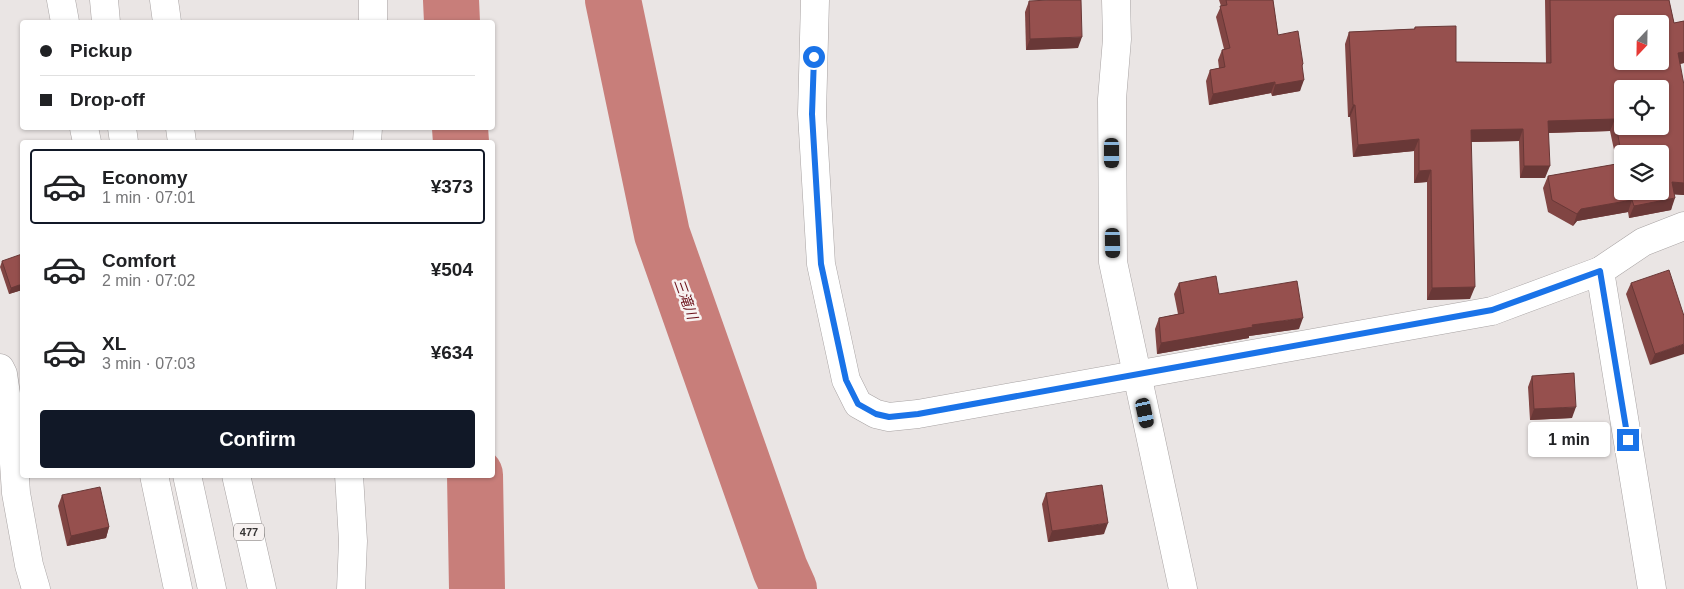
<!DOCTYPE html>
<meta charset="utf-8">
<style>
:root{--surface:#fff;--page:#f2f2f2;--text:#202124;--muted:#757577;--line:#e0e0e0;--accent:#111827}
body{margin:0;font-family:Helvetica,"Noto Sans JP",sans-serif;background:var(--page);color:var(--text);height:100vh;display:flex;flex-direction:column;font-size:19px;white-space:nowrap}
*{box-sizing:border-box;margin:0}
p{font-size:16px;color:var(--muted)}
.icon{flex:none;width:28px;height:28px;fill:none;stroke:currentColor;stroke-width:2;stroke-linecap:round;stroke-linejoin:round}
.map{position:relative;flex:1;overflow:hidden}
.side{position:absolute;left:20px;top:140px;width:475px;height:338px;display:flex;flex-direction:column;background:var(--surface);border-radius:5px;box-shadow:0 1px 4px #0004}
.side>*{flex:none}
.banner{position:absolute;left:20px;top:20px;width:475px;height:110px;border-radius:5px;box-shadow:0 1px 4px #0004;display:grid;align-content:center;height:110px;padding:0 20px;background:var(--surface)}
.needle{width:32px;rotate:202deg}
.buttons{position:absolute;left:1614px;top:15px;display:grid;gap:10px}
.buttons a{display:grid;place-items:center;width:55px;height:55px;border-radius:5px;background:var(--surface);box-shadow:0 1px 4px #0004;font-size:25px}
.end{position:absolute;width:22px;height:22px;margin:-11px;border:6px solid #1a73e8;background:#fff;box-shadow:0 0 0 2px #fff}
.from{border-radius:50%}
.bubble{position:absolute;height:35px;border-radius:5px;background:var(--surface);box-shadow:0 1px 4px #0004;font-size:16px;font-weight:700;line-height:35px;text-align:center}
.car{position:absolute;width:15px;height:30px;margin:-15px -8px;border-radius:6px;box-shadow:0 0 4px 1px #0007;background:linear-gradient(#222 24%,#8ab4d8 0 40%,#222 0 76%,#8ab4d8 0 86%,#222 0)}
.banner b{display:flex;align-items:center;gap:18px;height:48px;font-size:19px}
.banner b+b{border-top:1px solid var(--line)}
.banner i{width:12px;height:12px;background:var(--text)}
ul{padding:9px 0 0;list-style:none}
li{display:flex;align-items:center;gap:15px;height:75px;margin:0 10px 8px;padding:0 10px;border:2px solid transparent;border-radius:5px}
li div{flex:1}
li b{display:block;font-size:19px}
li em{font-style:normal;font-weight:700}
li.current{border-color:var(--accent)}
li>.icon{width:45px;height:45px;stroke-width:1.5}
.action{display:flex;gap:10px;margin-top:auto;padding:10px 20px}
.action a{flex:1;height:58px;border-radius:5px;background:var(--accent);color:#fff;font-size:20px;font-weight:700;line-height:58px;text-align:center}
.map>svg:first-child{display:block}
</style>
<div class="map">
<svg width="1684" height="589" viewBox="0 0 1684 589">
<rect width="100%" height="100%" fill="#eae5e4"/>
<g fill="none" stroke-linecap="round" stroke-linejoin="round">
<g stroke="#c87e7a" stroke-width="56">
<polyline points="451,0 452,22"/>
<polyline points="613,0 662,234 780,569 789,589"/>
<polyline points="460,128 461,142"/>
<polyline points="475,475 477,589"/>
</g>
<g stroke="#a8a3a3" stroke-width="29">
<g id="minor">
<polyline points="61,0 65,22"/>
<polyline points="815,0 812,114 821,264 846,380 858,404 876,414 889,417 918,414 1492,311 1600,271"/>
<polyline points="1116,0 1117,39 1112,99 1113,262 1183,589"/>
<polyline points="373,22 373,0"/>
<polyline points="84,128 87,142"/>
<polyline points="367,142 368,128"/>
<polyline points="0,368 3,374 12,434 16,493 29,565 36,589"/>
<polyline points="154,475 178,589"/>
<polyline points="349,475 353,541 351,589"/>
<polyline points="1652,589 1600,271 1643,242 1684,226"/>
</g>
</g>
<g stroke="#a8a3a3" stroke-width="29">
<g id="highway">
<polyline points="104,0 106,22"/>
<polyline points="164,0 167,22"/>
<polyline points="122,128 124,142"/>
<polyline points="180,128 182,142"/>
<polyline points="187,475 212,589"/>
<polyline points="236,475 262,589"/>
</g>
</g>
<use href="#minor" stroke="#fff" stroke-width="28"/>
<use href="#highway" stroke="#fff" stroke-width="28"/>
</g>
<g fill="#814543" fill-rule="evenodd">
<polygon points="1219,0 1273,0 1278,35 1303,64 1302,67 1300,91 1272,96 1271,93 1209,105 1206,81 1210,70 1219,68 1218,60 1222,50 1224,49 1216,17 1221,6"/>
<path d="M 1545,0 L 1669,0 L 1674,23 L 1684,21 L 1684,63 L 1680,64 L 1684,195 L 1674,194 L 1671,210 L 1629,218 L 1628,212 L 1577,221 L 1573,226 L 1548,212 L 1543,188 L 1548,176 L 1617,164 L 1610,131 L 1549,133 L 1545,178 L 1520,178 L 1519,141 L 1471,142 L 1470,299 L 1427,300 L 1427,182 L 1414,183 L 1414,151 L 1353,157 L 1350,117 L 1348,117 L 1345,44 L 1349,32 L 1414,29 L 1415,27 L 1456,62 L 1546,63 ZM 1622,154 L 1660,191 L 1622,191 Z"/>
<polygon points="1029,1 1078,48 1026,50 1025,12"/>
<polygon points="2,261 22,290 9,294 0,267"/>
<polygon points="1179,283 1219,294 1299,329 1249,336 1249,338 1157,354 1155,329 1159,318 1178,314 1174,294"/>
<polygon points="1631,283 1684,316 1650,365 1626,294"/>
<polygon points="1532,376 1572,418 1530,420 1528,387"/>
<polygon points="1046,493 1104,534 1048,542 1042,504"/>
<polygon points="62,495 109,527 106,538 67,546 58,506"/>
</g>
<g fill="#693837">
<polygon points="1082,37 1078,48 1026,50 1030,39"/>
<polygon points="1684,52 1684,63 1673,65 1678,53"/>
<polygon points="1304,80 1300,91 1272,96 1275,85"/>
<polygon points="1275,82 1271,93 1209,105 1213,94"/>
<polygon points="1353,105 1355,105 1350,117 1348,117"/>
<polygon points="1615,119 1610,131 1544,133 1548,121"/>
<polygon points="1523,129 1519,141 1467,142 1471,130"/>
<polygon points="1419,139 1414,151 1353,157 1358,145"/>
<polygon points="1524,166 1550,166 1545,178 1520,178"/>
<polygon points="1431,170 1427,182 1414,183 1419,171"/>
<polygon points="1672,182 1684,183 1684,195 1667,194"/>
<polygon points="1675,198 1671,210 1629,218 1634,206"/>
<polygon points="1632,200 1628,212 1577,221 1573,226 1577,214 1581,209"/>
<polygon points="22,284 22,290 9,294 11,288"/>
<polygon points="1475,287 1470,299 1427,300 1432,288"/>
<polygon points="1303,318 1299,329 1249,336 1249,338 1157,354 1161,343 1252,325"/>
<polygon points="1684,344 1684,354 1650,365 1655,354"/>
<polygon points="1576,407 1572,418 1530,420 1534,409"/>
<polygon points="1108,523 1104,534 1048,542 1052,531"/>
<polygon points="109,527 106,538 67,546 71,536"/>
</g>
<g fill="#96504e" stroke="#693837" fill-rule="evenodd">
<polygon points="1049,0 1081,0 1082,37 1030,39 1029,1"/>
<polygon points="1226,0 1273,0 1278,35 1298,31 1303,64 1302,65 1304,80 1275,85 1275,82 1213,94 1210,70 1225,67 1222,50 1230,48 1220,6 1227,5"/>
<path d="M 1550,0 L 1669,0 L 1674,23 L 1684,21 L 1684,52 L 1678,53 L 1684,85 L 1684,183 L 1672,182 L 1675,198 L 1634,206 L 1632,200 L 1581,209 L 1577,214 L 1552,200 L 1548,176 L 1622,163 L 1622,191 L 1660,191 L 1660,154 L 1622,154 L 1622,158 L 1615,119 L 1548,121 L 1550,166 L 1524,166 L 1523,129 L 1471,130 L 1475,287 L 1432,288 L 1431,170 L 1419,171 L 1419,139 L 1358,145 L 1355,105 L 1353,105 L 1349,32 L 1415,29 L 1415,27 L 1456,26 L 1456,62 L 1551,63 ZM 1622,24 L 1660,24 L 1660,61 L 1622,61 ZM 1622,89 L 1660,89 L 1660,126 L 1622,126 Z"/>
<polygon points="22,254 22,284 11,288 2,261"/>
<polygon points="1669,270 1684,316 1684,344 1655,354 1631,283"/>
<polygon points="1216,276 1219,294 1297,281 1303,318 1252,325 1253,327 1161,343 1159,318 1184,313 1179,283"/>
<polygon points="1574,373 1576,407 1534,409 1532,376"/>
<polygon points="1102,485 1108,523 1052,531 1046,493"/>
<polygon points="100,487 109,527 71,536 62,495"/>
</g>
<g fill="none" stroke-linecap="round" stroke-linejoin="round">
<polyline stroke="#1a73e8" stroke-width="6" points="814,57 812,114 821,264 846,380 858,404 876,414 889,417 918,414 1492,310 1600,271 1628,440"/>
</g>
<g text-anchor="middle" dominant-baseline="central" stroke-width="5" stroke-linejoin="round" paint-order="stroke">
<rect fill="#f7f2f1" stroke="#716e6d" stroke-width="1" x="234" y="523.5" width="30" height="17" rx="4"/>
<g font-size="11" font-weight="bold" fill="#373535">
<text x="249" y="532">477</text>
</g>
<g font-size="14" font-style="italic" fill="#6a0e17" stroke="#f7f2f1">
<text transform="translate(686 299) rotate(70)">三滝川</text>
</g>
</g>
</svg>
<div class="buttons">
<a><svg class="needle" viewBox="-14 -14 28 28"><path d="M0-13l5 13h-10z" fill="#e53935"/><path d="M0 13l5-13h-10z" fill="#757577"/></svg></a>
<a><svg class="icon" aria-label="locate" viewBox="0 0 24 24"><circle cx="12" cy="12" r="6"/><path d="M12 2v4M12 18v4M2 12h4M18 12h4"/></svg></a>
<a><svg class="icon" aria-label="layers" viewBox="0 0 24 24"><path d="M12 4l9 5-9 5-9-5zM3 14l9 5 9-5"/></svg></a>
</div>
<i class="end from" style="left:814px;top:57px"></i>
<i class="end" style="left:1628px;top:440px"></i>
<div class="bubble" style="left:1528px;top:422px;width:82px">1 min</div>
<i class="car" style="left:1112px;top:153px;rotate:180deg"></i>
<i class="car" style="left:1113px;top:243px;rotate:179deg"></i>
<i class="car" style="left:1145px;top:413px;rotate:168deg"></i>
<div class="banner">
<b><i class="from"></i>Pickup</b>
<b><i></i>Drop-off</b>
</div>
<section class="side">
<ul>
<li class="current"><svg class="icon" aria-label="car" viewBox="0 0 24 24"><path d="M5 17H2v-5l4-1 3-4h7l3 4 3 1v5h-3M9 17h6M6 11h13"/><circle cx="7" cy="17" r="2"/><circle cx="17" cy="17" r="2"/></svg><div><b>Economy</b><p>1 min · 07:01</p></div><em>¥373</em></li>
<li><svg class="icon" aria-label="car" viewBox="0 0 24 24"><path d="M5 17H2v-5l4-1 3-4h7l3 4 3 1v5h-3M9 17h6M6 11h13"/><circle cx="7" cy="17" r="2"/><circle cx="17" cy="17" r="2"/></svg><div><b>Comfort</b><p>2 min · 07:02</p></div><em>¥504</em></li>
<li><svg class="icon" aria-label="car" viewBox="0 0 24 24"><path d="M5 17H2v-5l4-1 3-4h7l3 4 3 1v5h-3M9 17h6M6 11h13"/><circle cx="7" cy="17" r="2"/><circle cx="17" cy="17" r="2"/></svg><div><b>XL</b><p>3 min · 07:03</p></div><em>¥634</em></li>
</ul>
<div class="action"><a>Confirm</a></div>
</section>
</div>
